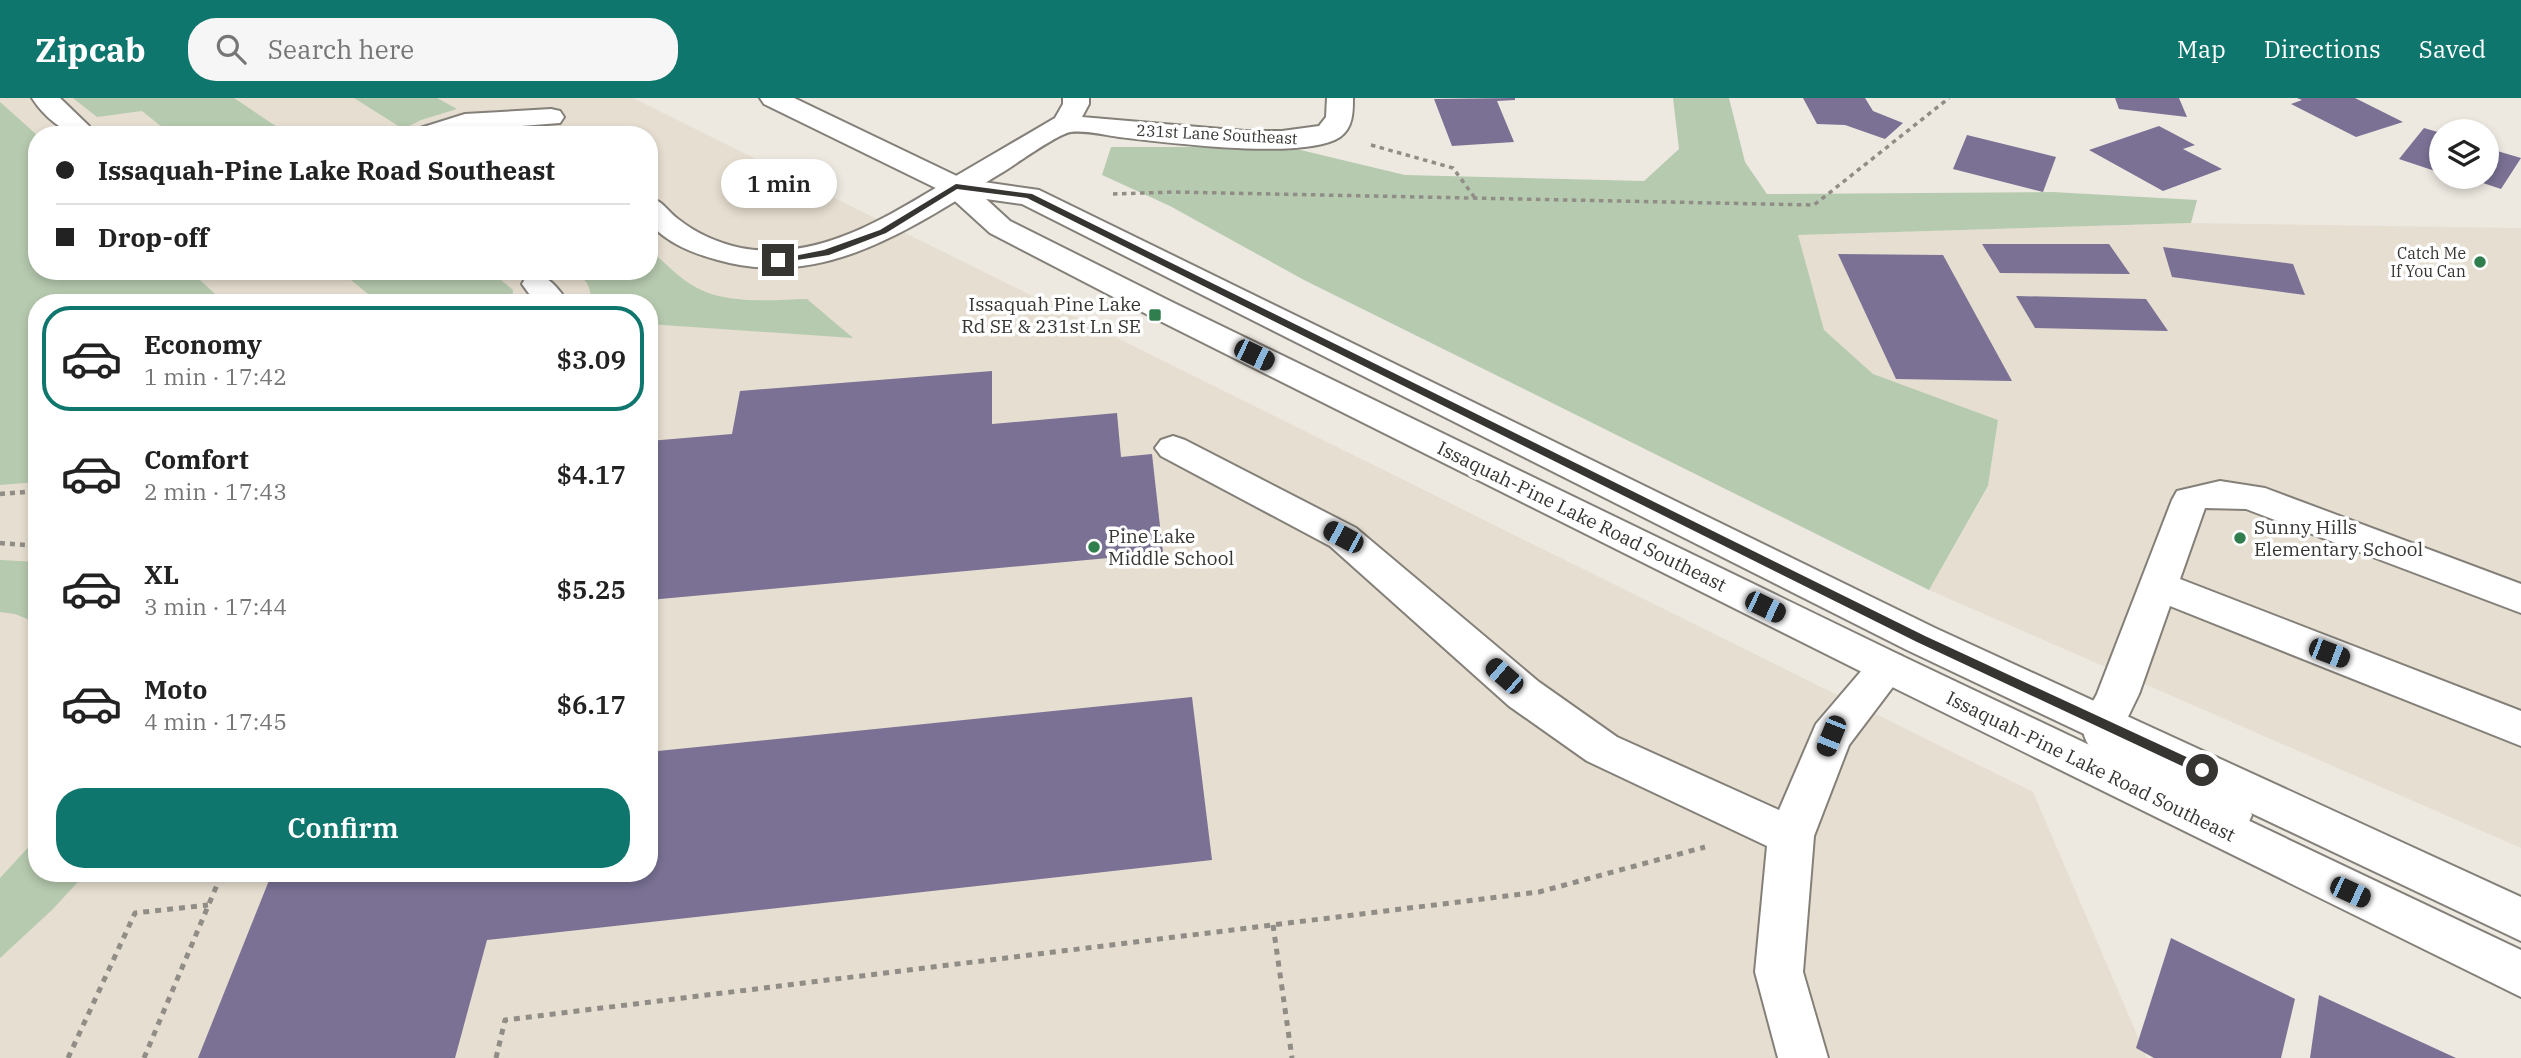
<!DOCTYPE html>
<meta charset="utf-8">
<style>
:root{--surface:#fff;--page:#f6f6f6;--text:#222;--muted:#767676;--line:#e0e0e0;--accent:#0f766e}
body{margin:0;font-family:"IBM Plex Serif",serif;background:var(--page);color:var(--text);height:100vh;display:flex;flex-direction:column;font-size:26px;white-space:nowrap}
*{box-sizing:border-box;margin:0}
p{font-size:23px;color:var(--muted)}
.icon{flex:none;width:38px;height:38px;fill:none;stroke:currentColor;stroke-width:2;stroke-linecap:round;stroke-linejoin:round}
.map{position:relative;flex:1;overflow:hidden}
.side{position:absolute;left:28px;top:196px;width:630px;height:588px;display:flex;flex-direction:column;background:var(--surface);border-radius:28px;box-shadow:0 4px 10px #0003}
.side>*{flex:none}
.banner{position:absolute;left:28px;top:28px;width:630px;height:154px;border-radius:28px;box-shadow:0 4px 10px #0003;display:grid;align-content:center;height:154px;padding:0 28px;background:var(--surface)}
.fabs{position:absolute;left:2429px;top:21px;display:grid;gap:14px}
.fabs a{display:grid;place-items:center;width:70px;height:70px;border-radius:50%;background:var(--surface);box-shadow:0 4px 10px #0003;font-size:35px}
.end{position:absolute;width:32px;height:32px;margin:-16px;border:9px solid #373532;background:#fff;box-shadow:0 0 0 4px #fff}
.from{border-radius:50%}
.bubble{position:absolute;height:49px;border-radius:24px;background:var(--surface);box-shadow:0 4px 10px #0003;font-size:23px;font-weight:600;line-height:49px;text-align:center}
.car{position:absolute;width:21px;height:42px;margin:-21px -10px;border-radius:9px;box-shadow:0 0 5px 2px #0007;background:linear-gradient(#222 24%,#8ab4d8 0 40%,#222 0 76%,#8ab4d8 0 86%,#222 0)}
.banner b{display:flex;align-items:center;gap:24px;height:66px;font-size:26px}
.banner b+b{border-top:2px solid var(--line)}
.banner i{width:18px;height:18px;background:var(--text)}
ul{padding:12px 0 0;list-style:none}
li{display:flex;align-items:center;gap:21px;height:105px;margin:0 14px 10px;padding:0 14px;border:4px solid transparent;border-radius:28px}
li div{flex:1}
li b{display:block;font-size:26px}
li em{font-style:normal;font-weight:600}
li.current{border-color:var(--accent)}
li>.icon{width:63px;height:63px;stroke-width:1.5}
.primary-button{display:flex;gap:14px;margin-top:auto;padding:14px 28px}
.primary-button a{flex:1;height:80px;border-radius:28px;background:var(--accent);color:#fff;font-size:28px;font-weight:600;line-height:80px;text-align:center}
header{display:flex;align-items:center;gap:42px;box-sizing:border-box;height:98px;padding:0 35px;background:var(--accent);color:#fff}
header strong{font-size:33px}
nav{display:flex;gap:38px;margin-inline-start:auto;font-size:24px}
.search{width:490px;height:63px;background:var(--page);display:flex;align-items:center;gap:18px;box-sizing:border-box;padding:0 24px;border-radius:28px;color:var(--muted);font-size:26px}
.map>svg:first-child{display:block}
</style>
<header>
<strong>Zipcab</strong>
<div class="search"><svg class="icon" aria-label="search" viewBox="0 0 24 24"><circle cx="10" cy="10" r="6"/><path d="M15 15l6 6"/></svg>Search here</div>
<nav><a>Map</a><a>Directions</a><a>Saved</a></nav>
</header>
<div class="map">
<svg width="2521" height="960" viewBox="0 0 2521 960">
<rect width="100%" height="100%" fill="#ede9e1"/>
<g fill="#e6ded0" fill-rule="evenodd">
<path d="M 0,0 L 633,0 L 2033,694 L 2147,960 L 0,960 ZM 37,37 L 649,37 L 649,173 L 37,173 ZM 37,205 L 649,205 L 649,775 L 37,775 Z"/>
<polygon points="2191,125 2521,130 2521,750 1929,492 1988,389 1998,322 1873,276 1823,232 1797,137"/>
</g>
<g fill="#b6caaf">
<polygon points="73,0 234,0 289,37 172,37 142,13 97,19"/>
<polygon points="354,0 437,0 457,11 421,22 403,31"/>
<polygon points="1673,0 1729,0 1745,64 1767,96 2052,94 2197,102 2191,125 1798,137 1824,232 1873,276 1998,322 1988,388 1929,492 1304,182 1170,108 1102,77 1111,49 1288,49 1405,77 1644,83 1679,51"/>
<polygon points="0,4 37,37 37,173 190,173 225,205 37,205 37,384 0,387"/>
<path d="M 649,151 C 663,163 677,178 692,187 C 723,207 771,202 807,201 L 853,240 L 649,226 L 649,205 L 591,205 C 591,188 587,181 572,173 L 649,173 Z"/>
<polygon points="340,173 490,173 513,192 512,203 379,205"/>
<polygon points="0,462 37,464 37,525 15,516 0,514"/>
<polygon points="37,740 37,775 86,775 53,811 0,860 0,780"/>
</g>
<g fill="#7a7194">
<polygon points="1515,0 1515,2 1497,3 1514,44 1452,48 1434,1"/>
<polygon points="1803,0 1865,0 1873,13 1903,25 1885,41 1845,27 1817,26"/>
<polygon points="2115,0 2179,0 2187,19 2119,11"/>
<polygon points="2297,0 2355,0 2403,24 2356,39 2291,6 2302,2"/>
<polygon points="2159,28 2195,47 2183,51 2222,71 2163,93 2089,52"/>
<polygon points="2424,30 2441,35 2441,75 2399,61"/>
<polygon points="1967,37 2056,59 2043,94 1953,71"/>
<polygon points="2487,50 2521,60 2501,91 2468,80 2466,84 2453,79 2487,79"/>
<polygon points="1982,146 2109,146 2130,176 2000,175"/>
<polygon points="2163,149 2293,166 2305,197 2172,179"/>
<polygon points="1838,156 1943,157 2012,283 1896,281"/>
<polygon points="2016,198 2146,201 2168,233 2035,230"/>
<polygon points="992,273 992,326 1117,315 1121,359 1152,356 1163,455 649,502 649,343 732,336 740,293"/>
<polygon points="1192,599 1212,762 487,842 455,960 198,960 272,775 649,775 649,688 652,688 658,653"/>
<polygon points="2171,840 2295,901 2281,960 2154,960 2136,950"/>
<polygon points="2319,897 2456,960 2310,960"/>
</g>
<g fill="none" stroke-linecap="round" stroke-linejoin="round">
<g stroke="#848079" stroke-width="4">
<g id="minor">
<path d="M 32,0 L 60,0 L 89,28 L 85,34 C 65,39 43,17 32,0 Z"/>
<path d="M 1063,0 L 1089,0 L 1089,6 L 1082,19 L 1245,33 L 1282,33 L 1319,28 L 1326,19 L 1327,0 L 1353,0 C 1353,14 1353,30 1340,39 C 1304,63 1164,44 1119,39 C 1104,37 1085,32 1071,34 C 1059,35 1016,66 1003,74 C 915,127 826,193 718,162 C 692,155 669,146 649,125 L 649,99 C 663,103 667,113 678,121 C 697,136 718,145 741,150 C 816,164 882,122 944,85 C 981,63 1018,42 1055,20 L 1063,6 Z"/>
<polygon points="551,11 560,13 564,19 560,25 468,32 454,37 414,37 417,31 465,16"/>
<path d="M 537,177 C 549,180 554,186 562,196 L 559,205 L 527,205 L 530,197 L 522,186 L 526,179 Z"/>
<polygon points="1173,338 1185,342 1356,430 1539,584 1617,639 1779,712 1816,626 1874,558 1888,553 1902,558 1908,569 1849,647 1814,738 1803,874 1828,960 1778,960 1755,874 1767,748 1587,663 1509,608 1330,448 1161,358 1155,350 1161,342"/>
<path d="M 2220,383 L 2265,390 L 2521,486 L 2521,515 L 2246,411 L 2205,410 L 2180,481 L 2521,613 L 2521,648 L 2170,508 L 2139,596 L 2125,625 L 2127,636 L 2137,646 L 2246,704 L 2252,717 L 2246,730 L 2230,736 L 2214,730 C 2181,712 2078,669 2083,626 C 2084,616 2093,604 2097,596 L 2172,402 L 2177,393 Z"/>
</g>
</g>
<g stroke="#848079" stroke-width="4">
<polygon id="major" points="760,0 794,0 963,81 1039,92 1935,530 2521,799 2521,843 1907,552 1022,106 986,101 1010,123 1174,205 1902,558 2521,852 2521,899 1874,580 1152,219 990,135 946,95 764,6"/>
</g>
<g stroke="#908d87" stroke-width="3.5" stroke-dasharray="4.5 4.5" stroke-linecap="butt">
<polyline points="1371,47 1453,70 1475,100"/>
<polyline points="1113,96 1174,94 1814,107 1949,0"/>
</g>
<g stroke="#908d87" stroke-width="4.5" stroke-dasharray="5 5" stroke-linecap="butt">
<polyline points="0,396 37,393"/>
<polyline points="0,445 37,448"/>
</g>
<g stroke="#908d87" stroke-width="5" stroke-dasharray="6 6" stroke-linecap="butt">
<polyline points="1273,827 1292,960"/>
<polyline points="68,960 135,815 208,807"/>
<polyline points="144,960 222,775"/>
<polyline points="496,960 505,922 1539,794 1705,749"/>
</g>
<use href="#minor" fill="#fff" fill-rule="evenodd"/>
<use href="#major" fill="#fff" fill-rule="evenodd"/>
</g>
<polygon fill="#373532" points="956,86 1032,96 1925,538 2206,668 2208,672 2206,675 2197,675 1917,544 1027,100 957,91 886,135 829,157 778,165 774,162 824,152 880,132"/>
<g fill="#307e4e" stroke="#fff" stroke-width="2.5">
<circle cx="2480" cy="164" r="7"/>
<rect x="1148" y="210" width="14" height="14" rx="3.5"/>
<circle cx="2240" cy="440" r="7"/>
<circle cx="1094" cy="449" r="7"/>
</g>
<g text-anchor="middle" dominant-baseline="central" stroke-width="7" stroke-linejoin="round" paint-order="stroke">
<g font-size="16" fill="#373532" stroke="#fff">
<text transform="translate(1217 36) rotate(3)">231st Lane Southeast</text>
</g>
<g font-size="16" fill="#373532" stroke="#fff" text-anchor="end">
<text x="2466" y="155">Catch Me<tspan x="2466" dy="18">If You Can</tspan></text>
</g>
<g font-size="19" fill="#373532" stroke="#fff" text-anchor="start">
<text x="1141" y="206" text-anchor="end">Issaquah Pine Lake<tspan x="1141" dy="22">Rd SE &amp; 231st Ln SE</tspan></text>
<text x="2254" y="429">Sunny Hills<tspan x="2254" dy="22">Elementary School</tspan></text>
<text x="1108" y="438">Pine Lake<tspan x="1108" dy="22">Middle School</tspan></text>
</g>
<g font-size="19" fill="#373532" stroke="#fff">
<text transform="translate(1582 418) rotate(26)">Issaquah-Pine Lake Road Southeast</text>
<text transform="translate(2091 668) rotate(26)">Issaquah-Pine Lake Road Southeast</text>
</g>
</g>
</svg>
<div class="fabs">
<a><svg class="icon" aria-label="layers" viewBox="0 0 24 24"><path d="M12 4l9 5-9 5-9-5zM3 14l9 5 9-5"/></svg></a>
</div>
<i class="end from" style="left:2202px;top:672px"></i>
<i class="end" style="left:778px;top:162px"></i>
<div class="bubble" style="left:721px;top:61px;width:116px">1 min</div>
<i class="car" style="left:1254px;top:257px;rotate:116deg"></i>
<i class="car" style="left:1343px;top:439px;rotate:298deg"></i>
<i class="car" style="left:1765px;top:509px;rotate:116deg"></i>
<i class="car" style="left:2329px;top:555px;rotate:111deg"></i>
<i class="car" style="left:1504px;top:578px;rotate:311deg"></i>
<i class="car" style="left:1831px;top:638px;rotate:202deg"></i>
<i class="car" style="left:2350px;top:794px;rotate:115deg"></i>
<div class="banner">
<b><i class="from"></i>Issaquah-Pine Lake Road Southeast</b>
<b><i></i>Drop-off</b>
</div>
<section class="side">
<ul>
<li class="current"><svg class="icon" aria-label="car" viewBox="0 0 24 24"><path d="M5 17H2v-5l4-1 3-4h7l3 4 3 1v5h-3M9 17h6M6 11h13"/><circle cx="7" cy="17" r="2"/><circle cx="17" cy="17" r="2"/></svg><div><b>Economy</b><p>1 min · 17:42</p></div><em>$3.09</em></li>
<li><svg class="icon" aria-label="car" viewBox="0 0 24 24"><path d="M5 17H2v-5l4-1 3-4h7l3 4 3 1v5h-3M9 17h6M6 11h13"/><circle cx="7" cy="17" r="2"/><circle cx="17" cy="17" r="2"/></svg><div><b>Comfort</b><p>2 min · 17:43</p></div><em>$4.17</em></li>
<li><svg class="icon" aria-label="car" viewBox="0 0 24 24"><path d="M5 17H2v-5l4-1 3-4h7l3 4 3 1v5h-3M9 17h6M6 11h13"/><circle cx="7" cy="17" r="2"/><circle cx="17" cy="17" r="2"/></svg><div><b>XL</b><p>3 min · 17:44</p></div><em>$5.25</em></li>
<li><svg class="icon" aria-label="car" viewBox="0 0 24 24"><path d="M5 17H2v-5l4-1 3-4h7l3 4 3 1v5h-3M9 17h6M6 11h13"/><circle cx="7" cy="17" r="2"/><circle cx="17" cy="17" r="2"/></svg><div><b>Moto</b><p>4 min · 17:45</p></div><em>$6.17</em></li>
</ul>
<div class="primary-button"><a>Confirm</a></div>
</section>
</div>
